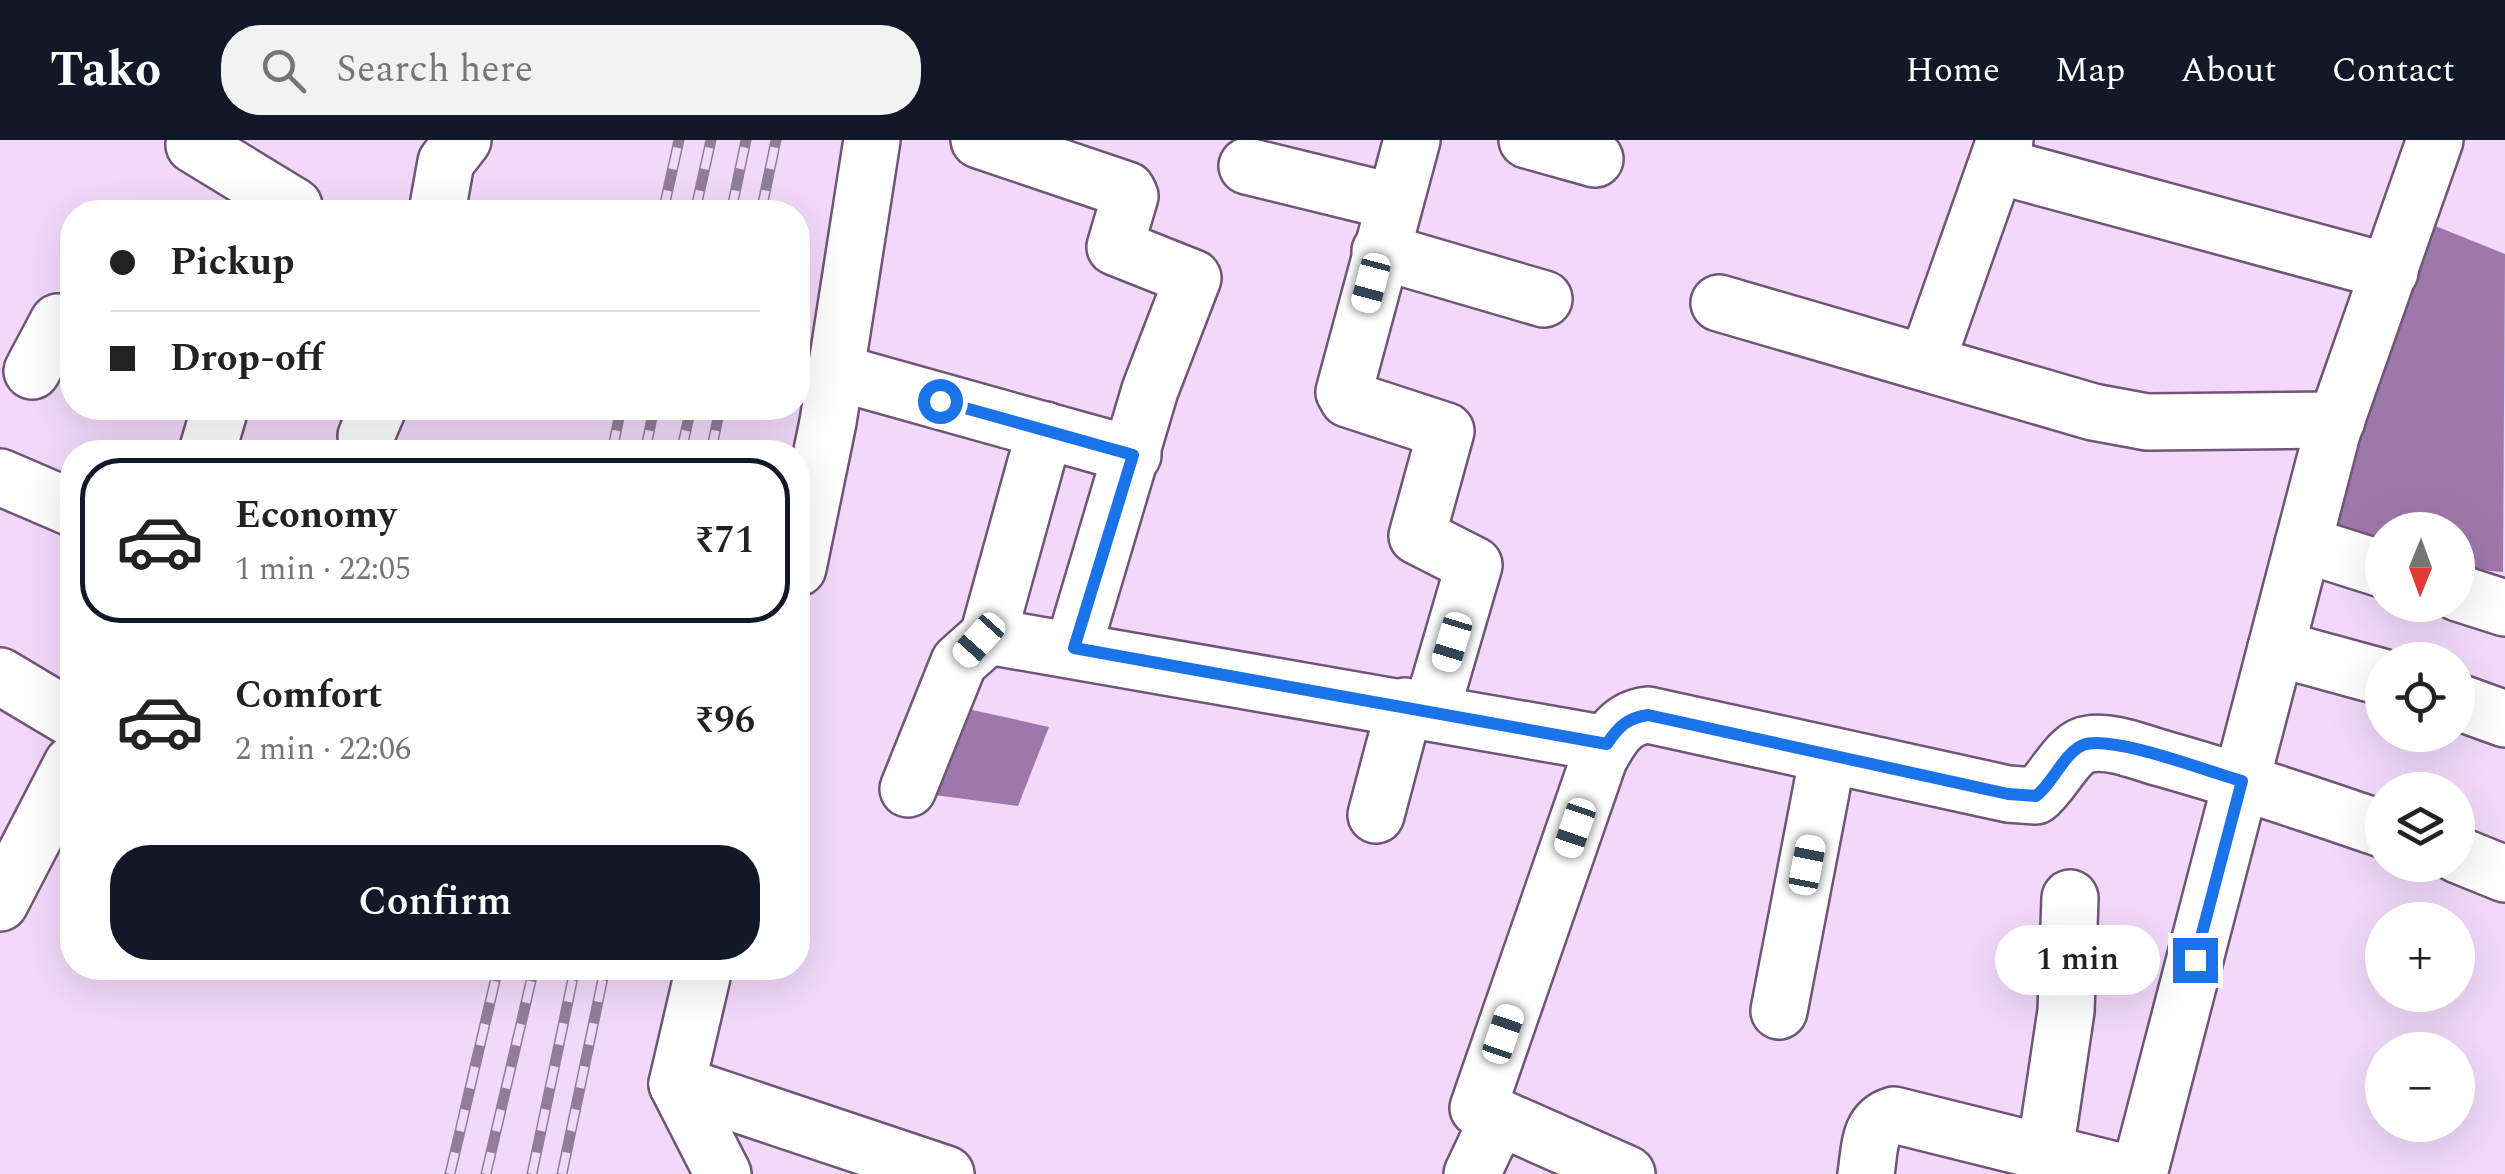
<!DOCTYPE html>
<meta charset="utf-8">
<style>
:root{--surface:#fff;--page:#f2f2f2;--text:#222;--muted:#767676;--line:#e0e0e0;--accent:#111827}
body{margin:0;font-family:Spectral,serif;background:var(--page);color:var(--text);height:100vh;display:flex;flex-direction:column;font-size:38px;white-space:nowrap}
*{box-sizing:border-box;margin:0}
p{font-size:32px;color:var(--muted)}
.icon{flex:none;width:55px;height:55px;fill:none;stroke:currentColor;stroke-width:2;stroke-linecap:round;stroke-linejoin:round}
.map{position:relative;flex:1;overflow:hidden}
.side{position:absolute;left:60px;top:300px;width:750px;height:540px;display:flex;flex-direction:column;background:var(--surface);border-radius:40px;box-shadow:0 10px 40px #0002}
.side>*{flex:none}
.hud{position:absolute;left:60px;top:60px;width:750px;height:220px;border-radius:40px;box-shadow:0 10px 40px #0002;display:grid;align-content:center;height:220px;padding:0 50px;background:var(--surface)}
.needle{width:65px;rotate:181deg}
.tools{position:absolute;left:2365px;top:372px;display:grid;gap:20px}
.tools a{display:grid;place-items:center;width:110px;height:110px;border-radius:50%;background:var(--surface);box-shadow:0 10px 40px #0002;font-size:50px}
.end{position:absolute;width:45px;height:45px;margin:-22px;border:12px solid #1a73e8;background:#fff;box-shadow:0 0 0 5px #fff}
.from{border-radius:50%}
.bubble{position:absolute;height:70px;border-radius:35px;background:var(--surface);box-shadow:0 10px 40px #0002;font-size:32px;font-weight:600;line-height:70px;text-align:center}
.car{position:absolute;width:30px;height:60px;margin:-30px -15px;border-radius:12px;box-shadow:0 0 8px 2px #0007;background:linear-gradient(#fff 24%,#345 0 40%,#fff 0 76%,#345 0 86%,#fff 0)}
.hud b{display:flex;align-items:center;gap:35px;height:95px;font-size:38px}
.hud b+b{border-top:2px solid var(--line)}
.hud i{width:25px;height:25px;background:var(--text)}
ul{padding:18px 0 0;list-style:none}
li{display:flex;align-items:center;gap:30px;height:165px;margin:0 20px 15px;padding:0 30px;border:5px solid transparent;border-radius:40px}
li div{flex:1}
li b{display:block;font-size:38px}
li em{font-style:normal;font-weight:600}
li.active{border-color:var(--accent)}
li>.icon{width:90px;height:90px;stroke-width:1.5}
.button{display:flex;gap:20px;margin-top:auto;padding:20px 50px}
.button a{flex:1;height:115px;border-radius:40px;background:var(--accent);color:#fff;font-size:40px;font-weight:600;line-height:115px;text-align:center}
header{display:flex;align-items:center;gap:60px;box-sizing:border-box;height:140px;padding:0 50px;background:var(--accent);color:#fff}
header strong{font-size:48px}
nav{display:flex;gap:55px;margin-inline-start:auto;font-size:35px}
.search{width:700px;height:90px;background:var(--page);display:flex;align-items:center;gap:25px;box-sizing:border-box;padding:0 35px;border-radius:40px;color:var(--muted);font-size:38px}
.map>svg:first-child{display:block}
</style>
<header>
<strong>Tako</strong>
<div class="search"><svg class="icon" aria-label="search" viewBox="0 0 24 24"><circle cx="10" cy="10" r="6"/><path d="M15 15l6 6"/></svg>Search here</div>
<nav><a>Home</a><a>Map</a><a>About</a><a>Contact</a></nav>
</header>
<div class="map">
<svg width="2505" height="1034" viewBox="0 0 2505 1034">
<rect width="100%" height="100%" fill="#f2d9fa"/>
<g fill="#9e78aa">
<polygon points="2433,85 2505,114 2503,432 2458,428 2458,390 2382,390 2382,412 2327,401 2348,286"/>
<polygon points="941,563 1049,587 1018,666 919,653"/>
</g>
<g fill="none" stroke-linecap="round" stroke-linejoin="round">
<g stroke="#705579" stroke-width="60">
<g id="minor">
<polyline points="979,0 1127,50 1130,56 1115,107 1193,138 1150,250 1073,509"/>
<polyline points="1412,0 1344,252 1348,259 1446,291 1417,396 1474,425 1431,572"/>
<polyline points="1527,0 1595,19"/>
<polyline points="194,5 294,66 291,72"/>
<polyline points="1247,26 1394,62"/>
<polyline points="1999,26 2390,132"/>
<polyline points="437,72 446,22 463,0"/>
<polyline points="1380,111 1544,159"/>
<polyline points="1719,163 2093,272 2147,282 2337,280"/>
<polyline points="1927,221 2005,0"/>
<polyline points="32,231 58,182 72,189"/>
<polyline points="836,232 1133,315"/>
<polyline points="366,296 378,268"/>
<polyline points="207,312 220,268"/>
<polyline points="0,337 72,368"/>
<polyline points="2303,404 2382,429"/>
<polyline points="798,428 828,282 872,0"/>
<polyline points="2458,453 2505,468"/>
<polyline points="988,496 1045,290"/>
<polyline points="2276,508 2382,537"/>
<polyline points="0,536 72,579"/>
<polyline points="2458,562 2505,579"/>
<polyline points="908,649 959,522 988,496 1607,604"/>
<polyline points="1376,675 1405,566"/>
<polyline points="2458,715 2505,734"/>
<polyline points="0,763 72,624"/>
<polyline points="704,828 677,944 723,1034"/>
<polyline points="1779,871 1828,615"/>
<polyline points="677,944 946,1034"/>
<polyline points="2045,1012 2066,871 2070,758"/>
<polyline points="1472,1034 1498,979"/>
<path d="M 1627,1034 L 1478,968 L 1599,619 C 1611,597 1621,578 1648,575 L 2008,654 L 2036,656 C 2053,643 2068,606 2089,604 C 2113,600 2141,613 2164,619 C 2238,640 2310,664 2382,689"/>
<path d="M 1866,1034 C 1870,1010 1867,983 1894,975 L 2131,1034"/>
<polyline points="2139,1034 2332,293 2435,0"/>
</g>
</g>
<use href="#minor" stroke="#fff" stroke-width="55"/>
<g stroke="#907e96" stroke-width="11">
<g id="rail">
<polyline points="663,72 679,0"/>
<polyline points="695,72 711,0"/>
<polyline points="731,72 746,0"/>
<polyline points="761,72 776,0"/>
<polyline points="612,312 621,268"/>
<polyline points="645,312 654,268"/>
<polyline points="681,312 691,268"/>
<polyline points="711,312 720,268"/>
<polyline points="450,1034 498,828"/>
<polyline points="486,1034 534,828"/>
<polyline points="532,1034 575,828"/>
<polyline points="562,1034 605,828"/>
</g>
</g>
<use href="#rail" stroke="#f2d9fa" stroke-width="8" stroke-dasharray="22" stroke-linecap="butt"/>
</g>
<g fill="none" stroke-linecap="round" stroke-linejoin="round">
<path stroke="#1a73e8" stroke-width="12" d="M 940,261 L 1133,315 L 1074,508 L 1607,604 C 1618,587 1627,578 1648,575 L 2008,654 L 2036,656 C 2053,643 2064,613 2083,605 C 2111,594 2209,632 2242,641 L 2195,820"/>
</g>
</svg>
<div class="tools">
<a><svg class="needle" viewBox="-14 -14 28 28"><path d="M0-13l5 13h-10z" fill="#e53935"/><path d="M0 13l5-13h-10z" fill="#767676"/></svg></a>
<a><svg class="icon" aria-label="locate" viewBox="0 0 24 24"><circle cx="12" cy="12" r="6"/><path d="M12 2v4M12 18v4M2 12h4M18 12h4"/></svg></a>
<a><svg class="icon" aria-label="layers" viewBox="0 0 24 24"><path d="M12 4l9 5-9 5-9-5zM3 14l9 5 9-5"/></svg></a>
<a>+</a>
<a>−</a>
</div>
<i class="end from" style="left:940px;top:261px"></i>
<i class="end" style="left:2195px;top:820px"></i>
<div class="bubble" style="left:1995px;top:785px;width:165px">1 min</div>
<i class="car" style="left:1371px;top:143px;rotate:195deg"></i>
<i class="car" style="left:979px;top:500px;rotate:222deg"></i>
<i class="car" style="left:1452px;top:502px;rotate:197deg"></i>
<i class="car" style="left:1575px;top:688px;rotate:199deg"></i>
<i class="car" style="left:1807px;top:725px;rotate:11deg"></i>
<i class="car" style="left:1503px;top:894px;rotate:19deg"></i>
<div class="hud">
<b><i class="from"></i>Pickup</b>
<b><i></i>Drop-off</b>
</div>
<section class="side">
<ul>
<li class="active"><svg class="icon" aria-label="car" viewBox="0 0 24 24"><path d="M5 17H2v-5l4-1 3-4h7l3 4 3 1v5h-3M9 17h6M6 11h13"/><circle cx="7" cy="17" r="2"/><circle cx="17" cy="17" r="2"/></svg><div><b>Economy</b><p>1 min · 22:05</p></div><em>₹71</em></li>
<li><svg class="icon" aria-label="car" viewBox="0 0 24 24"><path d="M5 17H2v-5l4-1 3-4h7l3 4 3 1v5h-3M9 17h6M6 11h13"/><circle cx="7" cy="17" r="2"/><circle cx="17" cy="17" r="2"/></svg><div><b>Comfort</b><p>2 min · 22:06</p></div><em>₹96</em></li>
</ul>
<div class="button"><a>Confirm</a></div>
</section>
</div>
